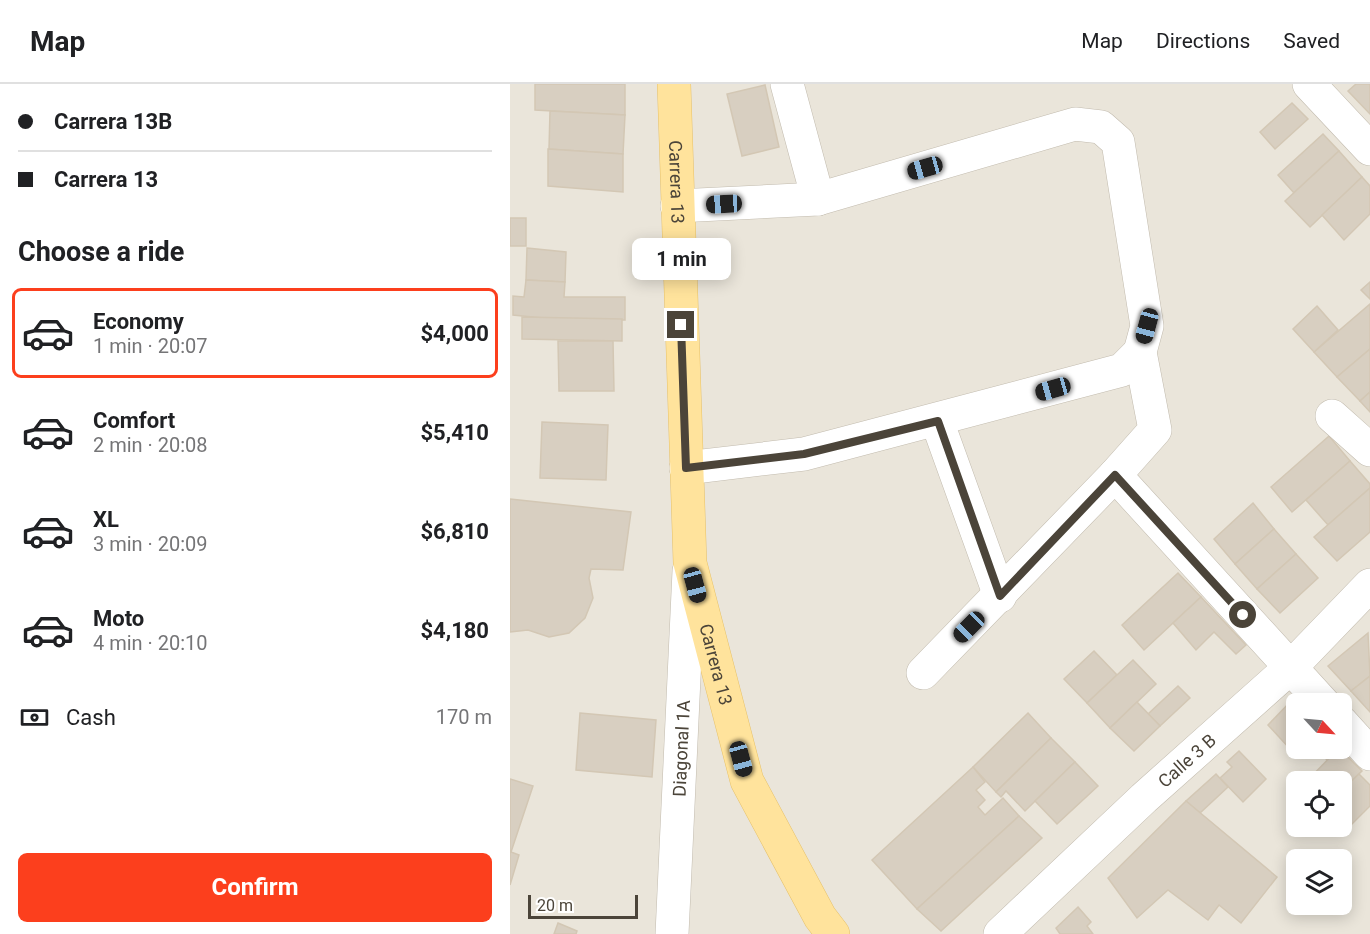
<!DOCTYPE html>
<meta charset="utf-8">
<style>
:root{--surface:#fff;--page:#f2f2f2;--text:#202124;--muted:#757577;--line:#e0e0e0;--accent:#fc3f1d}
body{margin:0;font-family:Roboto,sans-serif;background:var(--page);color:var(--text);height:100vh;display:flex;flex-direction:column;font-size:22px;white-space:nowrap}
*{box-sizing:border-box;margin:0}
p{font-size:20px;color:var(--muted)}
.icon{flex:none;width:33px;height:33px;fill:none;stroke:currentColor;stroke-width:2;stroke-linecap:round;stroke-linejoin:round}
.map{position:relative;flex:1;overflow:hidden}
.panel{display:flex;flex-direction:column;background:var(--surface);width:510px}
.panel>*{flex:none}
.guide{display:grid;align-content:center;height:132px;padding:0 18px;background:var(--surface)}
.needle{width:39px;rotate:116deg}
.fabs{position:absolute;left:776px;top:609px;display:grid;gap:12px}
.fabs a{display:grid;place-items:center;width:66px;height:66px;border-radius:9px;background:var(--surface);box-shadow:0 3px 15px #0003;font-size:30px}
.scale{position:absolute;left:18px;bottom:15px;width:110px;box-sizing:border-box;padding-left:6px;border:3px solid #4b4439;border-top:0;font-size:16px;line-height:21px;white-space:nowrap;color:#4b4439;-webkit-text-stroke:4px #fff;paint-order:stroke}
.end{position:absolute;width:27px;height:27px;margin:-14px;border:8px solid #4b4439;background:#fff;box-shadow:0 0 0 3px #fff}
.from{border-radius:50%}
.bubble{position:absolute;height:42px;border-radius:9px;background:var(--surface);box-shadow:0 3px 15px #0003;font-size:20px;font-weight:700;line-height:42px;text-align:center}
.car{position:absolute;width:18px;height:36px;margin:-18px -9px;border-radius:8px;box-shadow:0 0 4px 2px #0007;background:linear-gradient(#222 24%,#8ab4d8 0 40%,#222 0 76%,#8ab4d8 0 86%,#222 0)}
.guide b{display:flex;align-items:center;gap:21px;height:57px;font-size:22px}
.guide b+b{border-top:2px solid var(--line)}
.guide i{width:15px;height:15px;background:var(--text)}
ul{padding:0;list-style:none}
li{display:flex;align-items:center;gap:18px;height:90px;margin:0 12px 9px;padding:0 6px;border:3px solid transparent;border-radius:9px}
li div{flex:1}
li b{display:block;font-size:22px}
li em{font-style:normal;font-weight:700}
li.on{border-color:var(--accent)}
li>.icon{width:54px;height:54px;stroke-width:1.5}
h2{padding:0 18px;font-size:27px;line-height:72px}
.pay{display:flex;align-items:center;gap:15px;height:66px;padding:0 18px;font-size:22px}
.pay p{margin-inline-start:auto}
.cta{display:flex;gap:12px;margin-top:auto;padding:12px 18px}
.cta a{flex:1;height:69px;border-radius:9px;background:var(--accent);color:#fff;font-size:24px;font-weight:700;line-height:69px;text-align:center}
header{display:flex;align-items:center;gap:36px;box-sizing:border-box;height:84px;padding:0 30px;background:var(--surface);border-bottom:2px solid var(--line)}
header strong{font-size:28px}
nav{display:flex;gap:33px;margin-inline-start:auto;font-size:21px}
main{display:flex;flex:1;min-height:0}
.map>svg:first-child{display:block}
</style>
<header>
<strong>Map</strong>
<nav><a>Map</a><a>Directions</a><a>Saved</a></nav>
</header>
<main>
<section class="panel">
<div class="guide">
<b><i class="from"></i>Carrera 13B</b>
<b><i></i>Carrera 13</b>
</div>
<h2>Choose a ride</h2>
<ul>
<li class="on"><svg class="icon" aria-label="car" viewBox="0 0 24 24"><path d="M5 17H2v-5l4-1 3-4h7l3 4 3 1v5h-3M9 17h6M6 11h13"/><circle cx="7" cy="17" r="2"/><circle cx="17" cy="17" r="2"/></svg><div><b>Economy</b><p>1 min · 20:07</p></div><em>$4,000</em></li>
<li><svg class="icon" aria-label="car" viewBox="0 0 24 24"><path d="M5 17H2v-5l4-1 3-4h7l3 4 3 1v5h-3M9 17h6M6 11h13"/><circle cx="7" cy="17" r="2"/><circle cx="17" cy="17" r="2"/></svg><div><b>Comfort</b><p>2 min · 20:08</p></div><em>$5,410</em></li>
<li><svg class="icon" aria-label="car" viewBox="0 0 24 24"><path d="M5 17H2v-5l4-1 3-4h7l3 4 3 1v5h-3M9 17h6M6 11h13"/><circle cx="7" cy="17" r="2"/><circle cx="17" cy="17" r="2"/></svg><div><b>XL</b><p>3 min · 20:09</p></div><em>$6,810</em></li>
<li><svg class="icon" aria-label="car" viewBox="0 0 24 24"><path d="M5 17H2v-5l4-1 3-4h7l3 4 3 1v5h-3M9 17h6M6 11h13"/><circle cx="7" cy="17" r="2"/><circle cx="17" cy="17" r="2"/></svg><div><b>Moto</b><p>4 min · 20:10</p></div><em>$4,180</em></li>
</ul>
<div class="pay"><svg class="icon" aria-label="cash" viewBox="0 0 24 24"><path d="M3 7h18v10H3z"/><circle cx="12" cy="12" r="2"/></svg>Cash<p>170 m</p></div>
<div class="cta"><a>Confirm</a></div>
</section>
<div class="map">
<svg width="860" height="850" viewBox="0 0 860 850">
<rect width="100%" height="100%" fill="#f6f3ec"/>
<path fill="#eae5da" fill-rule="evenodd" d="M 0,0 L 860,0 L 860,850 L 0,850 ZM 786,620 L 831,620 L 831,664 L 786,664 ZM 786,698 L 831,698 L 831,742 L 786,742 ZM 786,776 L 831,776 L 831,820 L 786,820 Z"/>
<g fill="#d8cfc1" stroke="#d3c7b4" stroke-width="1.5">
<polygon points="25,0 115,0 115,31 25,26"/>
<polygon points="846,0 860,0 860,30 838,7"/>
<polygon points="255,1 269,63 232,72 217,10"/>
<polygon points="782,19 798,35 765,65 750,48"/>
<polygon points="40,27 115,31 113,70 39,65"/>
<polygon points="813,50 829,67 784,109 768,91"/>
<polygon points="38,65 113,70 113,108 38,102"/>
<polygon points="829,67 852,93 800,143 775,117"/>
<polygon points="852,93 860,102 860,130 834,156 812,131"/>
<rect x="0" y="134" width="16" height="28"/>
<polygon points="17,164 56,168 55,198 16,196"/>
<polygon points="16,196 55,198 54,213 115,213 115,236 53,236 3,231 3,212 14,213"/>
<polygon points="860,198 860,215 851,206"/>
<polygon points="860,220 860,265 827,293 804,268"/>
<polygon points="807,222 828,246 804,268 783,245"/>
<polygon points="12,233 112,235 112,257 12,255"/>
<polygon points="48,257 103,257 104,307 49,307"/>
<polygon points="860,265 860,308 850,317 827,293"/>
<polygon points="860,308 860,328 850,317"/>
<polygon points="32,338 98,341 96,396 30,394"/>
<polygon points="819,352 840,377 782,428 761,403"/>
<polygon points="840,377 860,400 860,404 818,441 796,416"/>
<polygon points="860,404 860,448 827,477 804,453"/>
<polygon points="0,415 121,428 113,486 81,485 79,494 83,514 75,534 59,549 39,553 18,546 0,548"/>
<polygon points="743,419 764,445 725,480 704,455"/>
<polygon points="764,445 786,470 747,505 725,480"/>
<polygon points="786,470 808,494 770,529 747,505"/>
<polygon points="668,489 691,513 634,566 612,541"/>
<polygon points="691,513 736,561 726,570 704,548 686,566 663,539"/>
<polygon points="858,549 860,592 841,607 818,582"/>
<polygon points="584,567 607,591 577,619 554,595"/>
<polygon points="623,576 646,600 600,644 577,619"/>
<polygon points="860,592 860,628 841,607"/>
<polygon points="668,602 680,614 650,642 638,630"/>
<polygon points="785,613 790,620 786,620 786,659 780,665 758,641"/>
<polygon points="627,618 650,642 624,667 600,644"/>
<polygon points="70,629 146,636 142,693 66,686"/>
<polygon points="518,629 541,654 486,708 463,683"/>
<polygon points="541,654 565,678 515,727 496,707 491,713 486,708"/>
<polygon points="806,664 829,664 817,676"/>
<polygon points="829,664 852,687 831,707 831,698 796,698"/>
<polygon points="729,667 756,695 733,718 710,694 722,683 717,678"/>
<polygon points="565,678 588,702 547,740 525,717"/>
<polygon points="463,683 475,698 466,706 475,716 468,723 475,731 493,714 509,732 407,825 362,776"/>
<polygon points="706,690 718,703 690,729 676,717"/>
<polygon points="849,690 860,701 860,722 842,740 831,728 831,707"/>
<polygon points="0,695 23,702 1,768 9,771 0,801"/>
<polygon points="676,717 767,793 731,839 709,821 698,836 658,806 627,834 598,794"/>
<polygon points="509,732 532,754 431,847 407,825"/>
<polygon points="568,823 581,838 577,842 583,850 550,850 546,844"/>
<polygon points="48,839 67,847 66,850 44,850"/>
</g>
<g fill="none" stroke-linecap="round" stroke-linejoin="round">
<g stroke="#c2bbae" stroke-width="34">
<g id="street">
<polyline points="277,0 308,115"/>
<polyline points="799,0 860,65"/>
<polyline points="167,122 308,115 565,40 591,43 608,58 637,242 630,268 645,346 605,391 413,589"/>
<polyline points="822,332 860,366"/>
<polyline points="427,337 490,512"/>
<polyline points="176,384 294,370 612,286 630,268"/>
<polyline points="605,391 814,620"/>
<polyline points="831,638 860,670"/>
<path id="s1" d="M 162,850 L 179,487"/>
<path id="s2" d="M 490,850 L 634,714 L 781,583 L 860,501"/>
</g>
</g>
<g stroke="#e6c16a" stroke-width="34">
<g id="primary">
<path id="s3" d="M 164,0 L 180,479 L 237,697 L 310,833 L 323,850"/>
</g>
</g>
<use href="#street" stroke="#fff" stroke-width="33"/>
<use href="#primary" stroke="#ffe39c" stroke-width="33"/>
</g>
<g fill="none" stroke-linecap="round" stroke-linejoin="round">
<polyline stroke="#4b4439" stroke-width="8" points="171,241 176,384 294,370 428,337 490,512 605,391 733,531"/>
</g>
<g text-anchor="middle" dominant-baseline="central" stroke-width="5" stroke-linejoin="round" paint-order="stroke">
<g font-size="18" fill="#4b4439" stroke="#fff">
<text stroke="none"><textPath href="#s3" startOffset="98">Carrera 13</textPath></text>
<text stroke="none"><textPath href="#s3" startOffset="584">Carrera 13</textPath></text>
<text stroke="none"><textPath href="#s1" startOffset="186">Diagonal 1A</textPath></text>
<text stroke="none"><textPath href="#s2" startOffset="255">Calle 3 B</textPath></text>
</g>
</g>
</svg>
<div class="fabs">
<a><svg class="needle" viewBox="-14 -14 28 28"><path d="M0-13l5 13h-10z" fill="#e53935"/><path d="M0 13l5-13h-10z" fill="#757577"/></svg></a>
<a><svg class="icon" aria-label="locate" viewBox="0 0 24 24"><circle cx="12" cy="12" r="6"/><path d="M12 2v4M12 18v4M2 12h4M18 12h4"/></svg></a>
<a><svg class="icon" aria-label="layers" viewBox="0 0 24 24"><path d="M12 4l9 5-9 5-9-5zM3 14l9 5 9-5"/></svg></a>
</div>
<div class="scale">20 m</div>
<i class="end from" style="left:733px;top:531px"></i>
<i class="end" style="left:171px;top:241px"></i>
<div class="bubble" style="left:122px;top:154px;width:99px">1 min</div>
<i class="car" style="left:415px;top:84px;rotate:254deg"></i>
<i class="car" style="left:214px;top:120px;rotate:267deg"></i>
<i class="car" style="left:637px;top:242px;rotate:195deg"></i>
<i class="car" style="left:543px;top:305px;rotate:254deg"></i>
<i class="car" style="left:185px;top:501px;rotate:165deg"></i>
<i class="car" style="left:459px;top:543px;rotate:225deg"></i>
<i class="car" style="left:231px;top:675px;rotate:165deg"></i>
</div>
</main>
